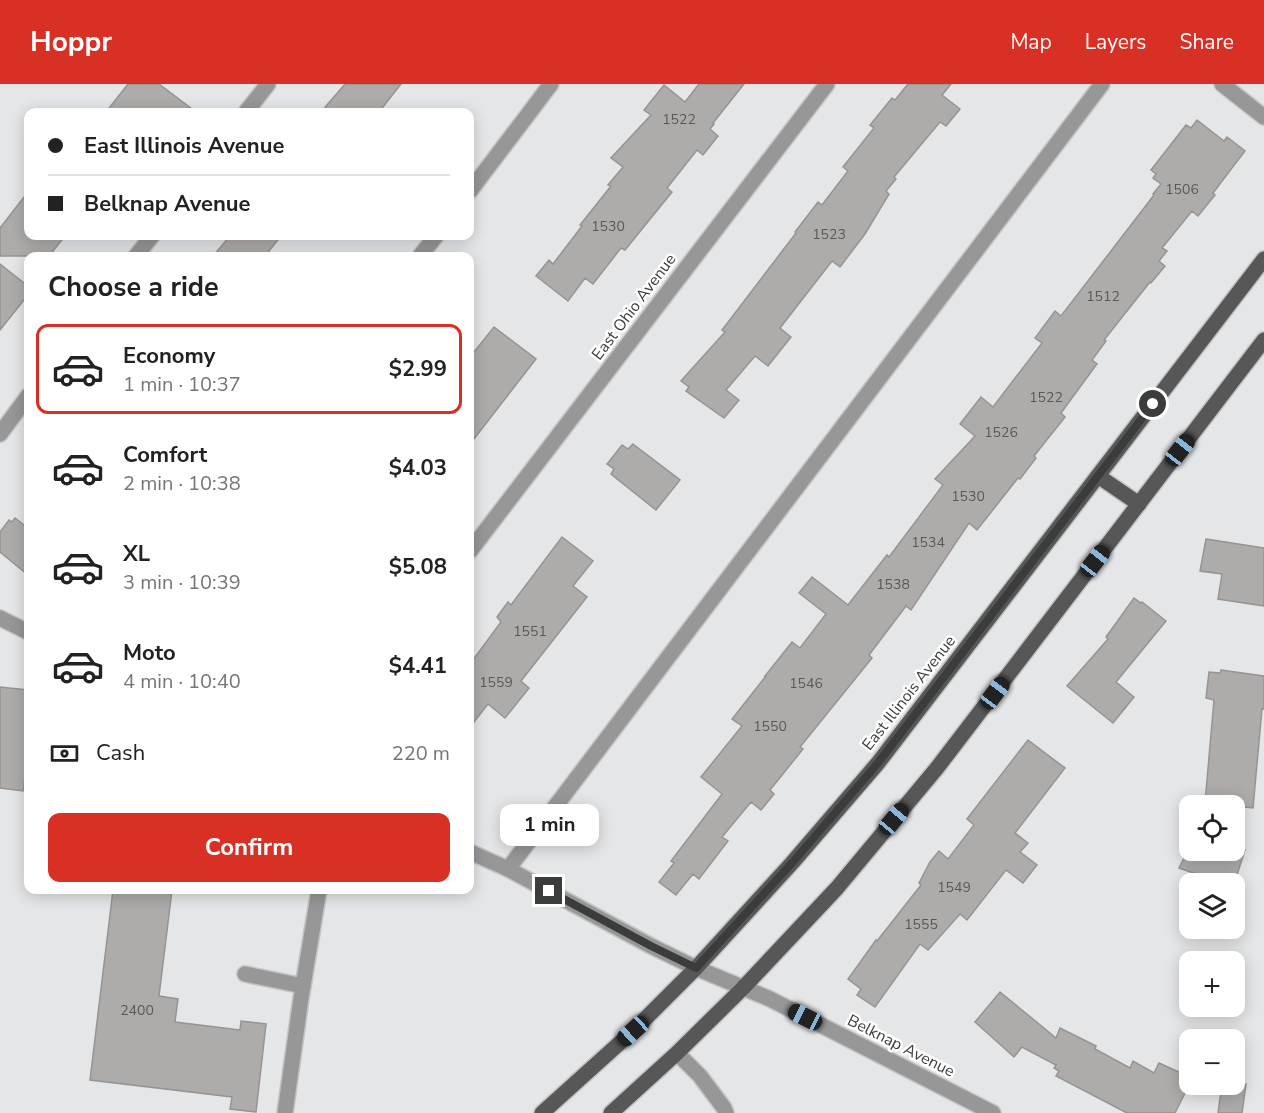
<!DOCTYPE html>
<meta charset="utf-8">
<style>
:root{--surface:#fff;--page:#f6f6f6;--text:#222;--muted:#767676;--line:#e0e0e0;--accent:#d93025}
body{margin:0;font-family:"Nunito Sans",sans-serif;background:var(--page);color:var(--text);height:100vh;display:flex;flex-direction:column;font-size:22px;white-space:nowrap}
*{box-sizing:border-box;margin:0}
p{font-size:20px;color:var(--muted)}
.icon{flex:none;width:33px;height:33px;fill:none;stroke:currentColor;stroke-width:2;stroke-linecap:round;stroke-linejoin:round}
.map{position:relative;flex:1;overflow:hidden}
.side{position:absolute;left:24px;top:168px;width:450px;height:642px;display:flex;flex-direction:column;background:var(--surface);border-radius:12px;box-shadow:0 3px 15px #0003}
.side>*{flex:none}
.hud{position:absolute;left:24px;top:24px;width:450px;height:132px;border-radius:12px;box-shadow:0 3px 15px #0003;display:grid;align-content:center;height:132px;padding:0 24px;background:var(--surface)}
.buttons{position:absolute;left:1179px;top:711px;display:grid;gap:12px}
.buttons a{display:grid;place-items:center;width:66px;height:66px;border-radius:12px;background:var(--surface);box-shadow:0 3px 15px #0003;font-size:30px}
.end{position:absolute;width:27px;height:27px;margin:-14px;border:8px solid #3b3c3c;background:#fff;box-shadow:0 0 0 3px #fff}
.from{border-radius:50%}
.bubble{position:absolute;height:42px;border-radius:12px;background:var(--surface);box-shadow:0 3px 15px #0003;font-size:20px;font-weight:700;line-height:42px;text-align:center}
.car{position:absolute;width:18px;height:36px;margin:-18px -9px;border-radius:8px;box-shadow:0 0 4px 2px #0007;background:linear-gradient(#222 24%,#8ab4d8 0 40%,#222 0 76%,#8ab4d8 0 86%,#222 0)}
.hud b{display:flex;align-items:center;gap:21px;height:57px;font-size:22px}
.hud b+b{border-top:2px solid var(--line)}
.hud i{width:15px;height:15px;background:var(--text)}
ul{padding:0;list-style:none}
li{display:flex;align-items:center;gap:18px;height:90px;margin:0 12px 9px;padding:0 12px;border:3px solid transparent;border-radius:12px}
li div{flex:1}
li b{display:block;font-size:22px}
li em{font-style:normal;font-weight:700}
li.selected{border-color:var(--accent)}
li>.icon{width:54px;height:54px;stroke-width:1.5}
h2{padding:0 24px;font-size:27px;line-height:72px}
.pay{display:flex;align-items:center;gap:15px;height:66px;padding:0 24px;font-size:22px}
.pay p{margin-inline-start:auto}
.button{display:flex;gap:12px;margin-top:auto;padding:12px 24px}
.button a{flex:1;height:69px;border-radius:12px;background:var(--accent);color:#fff;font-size:24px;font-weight:700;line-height:69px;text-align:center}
header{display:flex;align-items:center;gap:36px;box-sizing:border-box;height:84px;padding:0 30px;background:var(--accent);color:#fff}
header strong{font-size:28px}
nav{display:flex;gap:33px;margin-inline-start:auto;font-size:21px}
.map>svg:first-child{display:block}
</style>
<header>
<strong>Hoppr</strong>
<nav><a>Map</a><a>Layers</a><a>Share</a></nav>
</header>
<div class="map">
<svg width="1264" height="1029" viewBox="0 0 1264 1029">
<rect width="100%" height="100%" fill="#e5e6e8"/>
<g fill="#aeacab" stroke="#969493" stroke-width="1.5">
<polygon points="128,0 159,0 196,28 106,28"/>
<polygon points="345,0 401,0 379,28 321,28"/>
<polygon points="699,0 744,0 713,39 714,40 710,45 718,52 703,71 697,66 667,104 672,108 625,166 621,164 593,200 585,194 568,217 536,192 549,176 553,180 582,142 580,141 611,102 608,101 623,83 611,74 651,31 644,26 664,1 685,18"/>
<polygon points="908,0 951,0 942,11 960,25 946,42 940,38 894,93 896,95 886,107 889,110 865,150 840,183 832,177 780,244 791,253 768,282 755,272 726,306 739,316 724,334 686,307 689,303 681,297 725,248 722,246 796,149 795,148 818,118 822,121 848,87 843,83 874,44 870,41 892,14 895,16"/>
<polygon points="1197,36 1224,57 1227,53 1245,67 1213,109 1215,111 1198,132 1192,127 1162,164 1167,167 1159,177 1165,182 1151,199 1150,198 1104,256 1106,257 1092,276 1097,280 1061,329 1065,333 1034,372 1036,374 1020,395 1018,394 977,446 969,439 911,526 906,522 869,571 872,574 800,663 803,665 770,706 774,710 761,726 751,718 722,753 728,757 699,795 693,790 676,811 659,798 674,779 671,777 722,710 701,693 742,642 732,635 766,592 765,592 792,558 800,564 826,530 799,509 812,493 848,521 887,471 889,473 943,401 935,395 975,352 960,340 981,313 993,323 1042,259 1035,254 1055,227 1061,232 1154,111 1153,110 1161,100 1153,94 1156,90 1151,86 1186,41 1191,44"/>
<polygon points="28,108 28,152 65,152 49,172 0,172 0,144"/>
<polygon points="230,152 281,152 265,172 213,172"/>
<polygon points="0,180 28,202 28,211 0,246"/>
<polygon points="494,243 536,275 470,360 470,273"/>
<polygon points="633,360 680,396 656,426 611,390 614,385 607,380 622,361 628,365"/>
<polygon points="15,434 28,444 28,491 0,468 0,448 9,436 12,438"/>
<polygon points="562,453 593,477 573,502 587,513 521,597 529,604 505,634 488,620 470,643 470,580 501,538 497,533 508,518 511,521"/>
<polygon points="1206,455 1264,464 1264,522 1218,515 1222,490 1200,487"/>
<polygon points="1134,514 1141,519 1142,518 1166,537 1116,598 1134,613 1113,639 1067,602 1108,555 1106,553"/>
<polygon points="1221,586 1264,592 1264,625 1262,625 1253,724 1205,719 1214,616 1206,614 1209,588 1220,589"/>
<polygon points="0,603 28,606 28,673 23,707 0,704"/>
<polygon points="1028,656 1065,684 1015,749 1028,759 1020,768 1037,781 1023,799 1006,786 967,836 960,830 928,866 920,860 875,923 857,911 861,905 848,895 876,856 877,857 921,801 919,799 930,778 939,767 948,775 974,741 967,735"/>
<polygon points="1188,766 1245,766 1234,800 1225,800 1179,784"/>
<polygon points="113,806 172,806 159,912 178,915 175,938 240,946 241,937 266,940 256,1028 230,1025 232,1013 90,996"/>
<polygon points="1000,908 1056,954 1060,944 1096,962 1095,965 1130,984 1133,977 1154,989 1159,979 1190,993 1190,999 1175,1029 1127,1029 1056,992 1059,987 1054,984 1056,981 1022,963 1014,973 975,938"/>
<polygon points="1222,1000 1246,1000 1242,1029 1218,1029"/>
</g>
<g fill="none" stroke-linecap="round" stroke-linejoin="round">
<g stroke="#c3c4c6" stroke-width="18">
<g id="minor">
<polyline points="1222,0 1264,33"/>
<polyline points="246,28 268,0"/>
<polyline points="470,107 551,0"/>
<polyline points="136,172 152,152"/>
<polyline points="420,172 436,152"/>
<polyline points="0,350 28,312"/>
<polyline points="470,467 827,0"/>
<polyline points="0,534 28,548"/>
<polyline points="470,768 508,785 651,862 696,884 770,915 993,1029"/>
<polyline points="508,785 1102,0"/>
<polyline points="245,890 303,902"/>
<polyline points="677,969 700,992 724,1024 726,1029"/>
<polyline points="285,1029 301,914 319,806"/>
</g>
</g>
<g stroke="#c3c4c6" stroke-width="18">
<g id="major">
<polyline points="1098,392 1139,420"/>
<polyline points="542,1029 633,947 696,884 792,779 878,679 1264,175"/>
<polyline points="611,1029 677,969 743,904 837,804 937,684 1264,256"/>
</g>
</g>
<use href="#minor" stroke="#989797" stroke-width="15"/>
<use href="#major" stroke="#585757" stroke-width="15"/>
</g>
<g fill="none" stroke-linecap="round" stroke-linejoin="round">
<polyline stroke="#3b3c3c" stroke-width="8" points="549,807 651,862 696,884 792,779 878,679 1153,320"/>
</g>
<g text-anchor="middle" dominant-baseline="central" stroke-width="5" stroke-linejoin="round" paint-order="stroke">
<g font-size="14" fill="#585858">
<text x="679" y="35">1522</text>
<text x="1182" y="105">1506</text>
<text x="608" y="142">1530</text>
<text x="829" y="150">1523</text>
<text x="1103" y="212">1512</text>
<text x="1046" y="313">1522</text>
<text x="1001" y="348">1526</text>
<text x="968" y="412">1530</text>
<text x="928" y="458">1534</text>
<text x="893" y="500">1538</text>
<text x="530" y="547">1551</text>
<text x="496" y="598">1559</text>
<text x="806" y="599">1546</text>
<text x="770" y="642">1550</text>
<text x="954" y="803">1549</text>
<text x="921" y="840">1555</text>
<text x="137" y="926">2400</text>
</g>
<g font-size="16" fill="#3b3c3c" stroke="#fff">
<text transform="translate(634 223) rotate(-53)">East Ohio Avenue</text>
<text transform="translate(909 609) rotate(-52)">East Illinois Avenue</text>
<text transform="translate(901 962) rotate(27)">Belknap Avenue</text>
</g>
</g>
</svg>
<div class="buttons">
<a><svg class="icon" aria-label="locate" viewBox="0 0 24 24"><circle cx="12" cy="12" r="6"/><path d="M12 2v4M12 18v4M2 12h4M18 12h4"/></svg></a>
<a><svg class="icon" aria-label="layers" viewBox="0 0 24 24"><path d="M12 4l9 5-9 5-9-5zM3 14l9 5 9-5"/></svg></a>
<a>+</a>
<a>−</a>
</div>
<i class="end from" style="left:1153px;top:320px"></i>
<i class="end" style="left:549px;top:807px"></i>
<div class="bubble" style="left:500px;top:720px;width:99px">1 min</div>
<i class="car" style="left:1180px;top:366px;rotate:38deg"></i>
<i class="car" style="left:1095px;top:477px;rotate:38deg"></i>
<i class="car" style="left:995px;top:609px;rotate:37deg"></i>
<i class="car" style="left:894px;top:735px;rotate:40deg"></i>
<i class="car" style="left:805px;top:933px;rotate:297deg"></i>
<i class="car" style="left:633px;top:947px;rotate:228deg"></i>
<div class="hud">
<b><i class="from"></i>East Illinois Avenue</b>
<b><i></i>Belknap Avenue</b>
</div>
<section class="side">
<h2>Choose a ride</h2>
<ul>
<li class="selected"><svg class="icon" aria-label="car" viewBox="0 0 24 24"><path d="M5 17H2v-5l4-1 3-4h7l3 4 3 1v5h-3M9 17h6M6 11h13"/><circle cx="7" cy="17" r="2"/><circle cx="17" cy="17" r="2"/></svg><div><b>Economy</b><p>1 min · 10:37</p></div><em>$2.99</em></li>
<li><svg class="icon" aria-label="car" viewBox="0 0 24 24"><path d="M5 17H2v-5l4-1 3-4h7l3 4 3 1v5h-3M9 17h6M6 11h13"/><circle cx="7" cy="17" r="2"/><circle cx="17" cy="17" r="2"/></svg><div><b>Comfort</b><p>2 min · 10:38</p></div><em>$4.03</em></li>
<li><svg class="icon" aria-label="car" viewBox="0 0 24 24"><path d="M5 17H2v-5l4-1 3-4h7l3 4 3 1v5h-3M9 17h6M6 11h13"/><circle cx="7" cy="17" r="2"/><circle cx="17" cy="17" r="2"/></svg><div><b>XL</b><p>3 min · 10:39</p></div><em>$5.08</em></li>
<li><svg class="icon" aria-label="car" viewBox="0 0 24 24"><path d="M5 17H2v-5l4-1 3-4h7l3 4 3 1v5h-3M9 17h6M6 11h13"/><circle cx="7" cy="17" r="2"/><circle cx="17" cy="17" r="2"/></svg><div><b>Moto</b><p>4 min · 10:40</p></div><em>$4.41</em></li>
</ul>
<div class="pay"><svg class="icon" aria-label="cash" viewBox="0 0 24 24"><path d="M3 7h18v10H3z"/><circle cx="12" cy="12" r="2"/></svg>Cash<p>220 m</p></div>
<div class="button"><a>Confirm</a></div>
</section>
</div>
